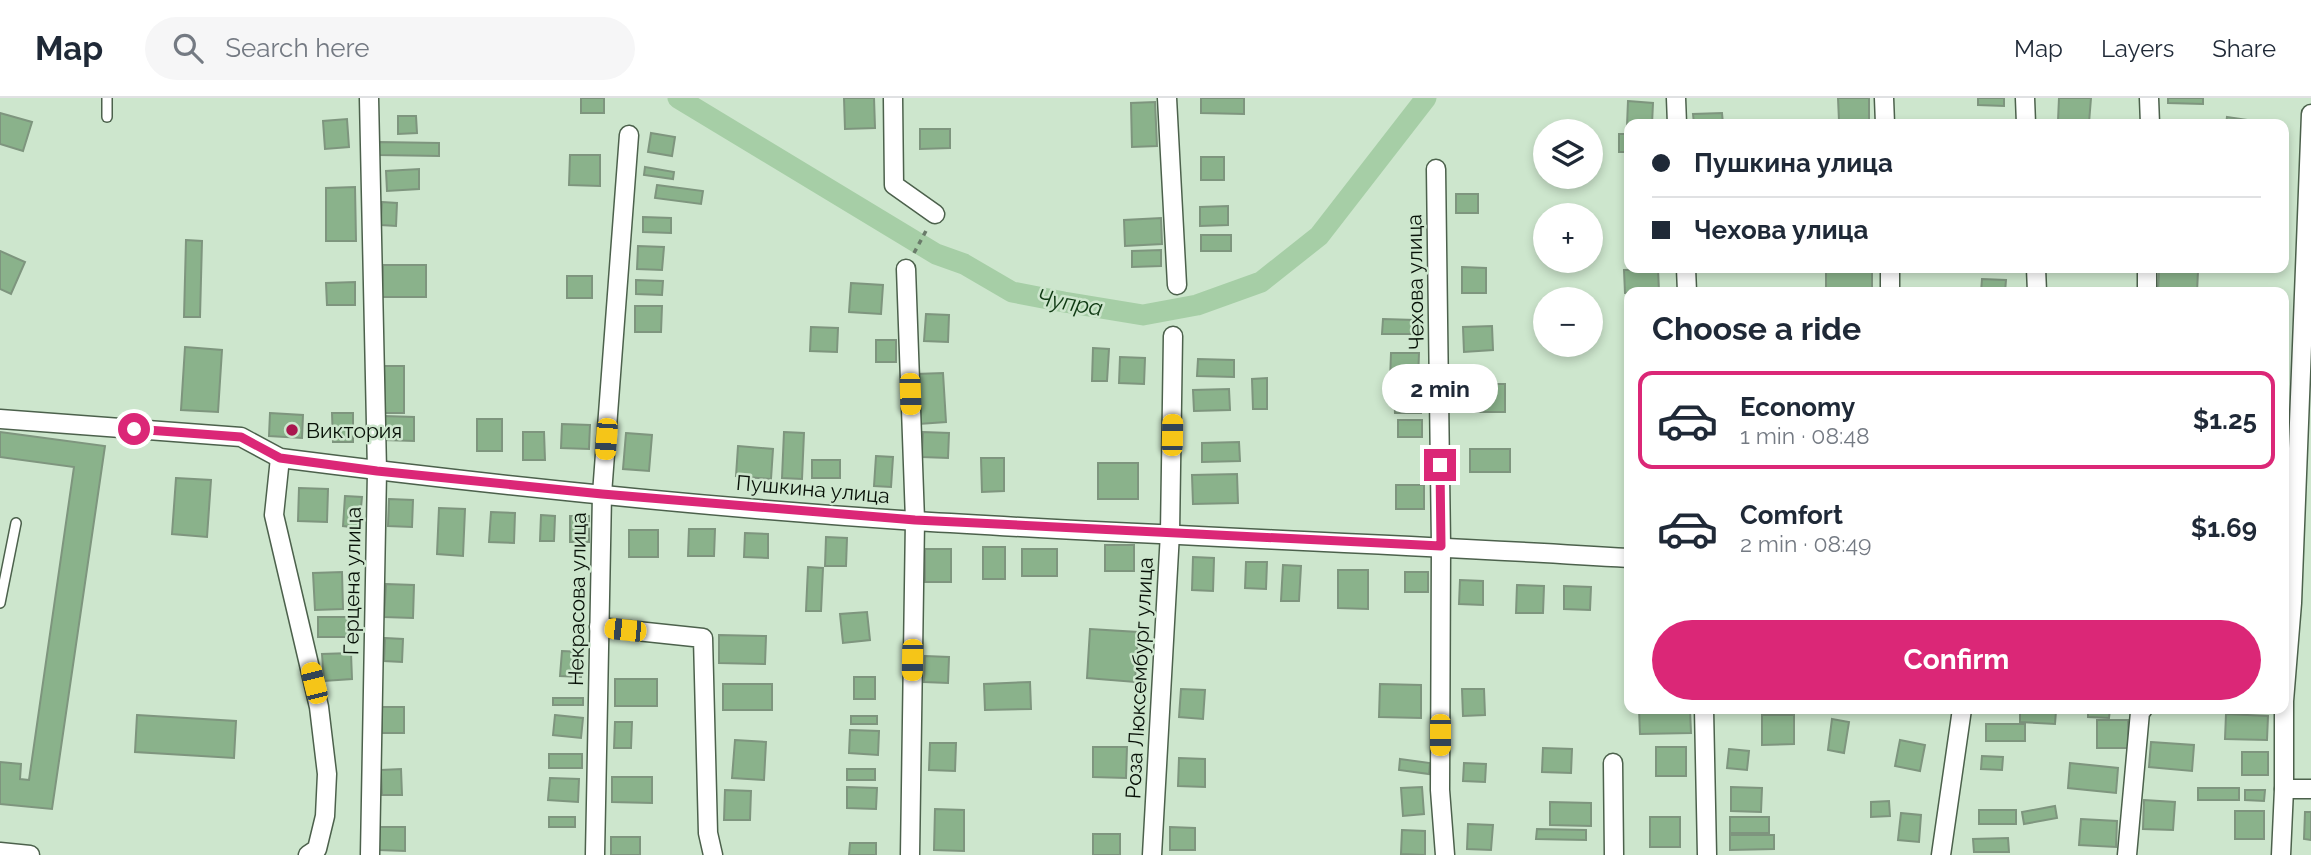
<!DOCTYPE html>
<meta charset="utf-8">
<style>
:root{--surface:#fff;--page:#f6f6f7;--text:#1f2937;--muted:#747a83;--line:#e0e1e3;--accent:#db2777}
body{margin:0;font-family:Raleway,sans-serif;background:var(--page);color:var(--text);height:100vh;display:flex;flex-direction:column;font-size:26px;white-space:nowrap}
*{box-sizing:border-box;margin:0}
p{font-size:23px;color:var(--muted)}
.icon{flex:none;width:38px;height:38px;fill:none;stroke:currentColor;stroke-width:2;stroke-linecap:round;stroke-linejoin:round}
.map{position:relative;flex:1;overflow:hidden}
.drawer{position:absolute;left:1624px;top:189px;width:665px;height:427px;display:flex;flex-direction:column;background:var(--surface);border-radius:14px;box-shadow:0 4px 10px #0003}
.drawer>*{flex:none}
.banner{position:absolute;left:1624px;top:21px;width:665px;height:154px;border-radius:14px;box-shadow:0 4px 10px #0003;display:grid;align-content:center;height:154px;padding:0 28px;background:var(--surface)}
.fabs{position:absolute;left:1533px;top:21px;display:grid;gap:14px}
.fabs a{display:grid;place-items:center;width:70px;height:70px;border-radius:50%;background:var(--surface);box-shadow:0 4px 10px #0003;font-size:35px}
.end{position:absolute;width:32px;height:32px;margin:-16px;border:9px solid #db2777;background:#fff;box-shadow:0 0 0 4px #fff}
.from{border-radius:50%}
.bubble{position:absolute;height:49px;border-radius:24px;background:var(--surface);box-shadow:0 4px 10px #0003;font-size:23px;font-weight:700;line-height:49px;text-align:center}
.car{position:absolute;width:21px;height:42px;margin:-21px -10px;border-radius:9px;box-shadow:0 0 5px 2px #0007;background:linear-gradient(#f5c518 24%,#345 0 40%,#f5c518 0 76%,#345 0 86%,#f5c518 0)}
.banner b{display:flex;align-items:center;gap:24px;height:66px;font-size:26px}
.banner b+b{border-top:2px solid var(--line)}
.banner i{width:18px;height:18px;background:var(--text)}
ul{padding:0;list-style:none}
li{display:flex;align-items:center;gap:21px;height:98px;margin:0 14px 10px;padding:0 14px;border:4px solid transparent;border-radius:14px}
li div{flex:1}
li b{display:block;font-size:26px}
li em{font-style:normal;font-weight:700}
li.active{border-color:var(--accent)}
li>.icon{width:63px;height:63px;stroke-width:1.5}
h2{padding:0 28px;font-size:32px;line-height:84px}
.button{display:flex;gap:14px;margin-top:auto;padding:14px 28px}
.button a{flex:1;height:80px;border-radius:42px;background:var(--accent);color:#fff;font-size:28px;font-weight:700;line-height:80px;text-align:center}
header{display:flex;align-items:center;gap:42px;box-sizing:border-box;height:98px;padding:0 35px;background:var(--surface);border-bottom:2px solid var(--line)}
header strong{font-size:33px}
nav{display:flex;gap:38px;margin-inline-start:auto;font-size:24px}
.search{width:490px;height:63px;background:var(--page);display:flex;align-items:center;gap:18px;box-sizing:border-box;padding:0 24px;border-radius:38px;color:var(--muted);font-size:26px}
.map>svg:first-child{display:block}
</style>
<header>
<strong>Map</strong>
<div class="search"><svg class="icon" aria-label="search" viewBox="0 0 24 24"><circle cx="10" cy="10" r="6"/><path d="M15 15l6 6"/></svg>Search here</div>
<nav><a>Map</a><a>Layers</a><a>Share</a></nav>
</header>
<div class="map">
<svg width="2311" height="757" viewBox="0 0 2311 757">
<rect width="100%" height="100%" fill="#cde6cd"/>
<g fill="none" stroke-linecap="round" stroke-linejoin="round">
<polyline stroke="#a6cea6" stroke-width="21" points="678,0 936,156 964,166 1012,194 1064,204 1143,217 1197,207 1261,184 1319,138 1426,0"/>
</g>
<g fill="#8ab28b" stroke="#7e957e" stroke-width="2">
<rect x="581" y="0" width="23" height="15"/>
<polygon points="844,0 874,0 875,30 845,31"/>
<polygon points="1201,0 1244,0 1244,16 1201,15"/>
<polygon points="1838,0 1869,0 1869,22 1839,23"/>
<polygon points="1978,0 2004,0 2004,8 1978,7"/>
<polygon points="2059,0 2091,0 2089,25 2058,23"/>
<polygon points="2168,0 2203,0 2203,6 2168,5"/>
<polygon points="1628,3 1653,5 1652,26 1627,28"/>
<polygon points="1155,4 1157,48 1132,49 1131,5"/>
<polygon points="0,15 32,24 23,53 0,46"/>
<polygon points="1722,15 1723,26 1694,26 1693,16"/>
<polygon points="398,18 416,18 417,35 398,36"/>
<polygon points="2227,19 2255,23 2255,26 2226,26"/>
<polygon points="347,21 349,49 325,51 323,23"/>
<polygon points="920,31 950,31 950,50 920,51"/>
<polygon points="651,35 675,39 672,58 648,54"/>
<rect x="1619" y="36" width="10" height="18"/>
<polygon points="379,44 439,45 439,58 378,57"/>
<polygon points="570,57 600,57 600,88 569,87"/>
<rect x="1201" y="59" width="23" height="23"/>
<polygon points="645,69 674,74 673,81 644,77"/>
<polygon points="419,71 419,91 387,93 386,73"/>
<polygon points="657,87 703,93 701,106 655,100"/>
<polygon points="355,89 356,143 326,143 326,90"/>
<rect x="1456" y="96" width="22" height="19"/>
<polygon points="382,104 397,105 396,128 381,127"/>
<polygon points="1228,108 1228,127 1200,128 1200,109"/>
<polygon points="643,119 671,120 671,135 643,134"/>
<polygon points="1161,120 1162,146 1125,148 1124,122"/>
<rect x="1201" y="137" width="30" height="16"/>
<polygon points="186,142 202,143 200,219 184,219"/>
<polygon points="638,148 664,149 662,172 637,171"/>
<polygon points="1161,152 1161,168 1132,169 1132,153"/>
<polygon points="0,153 25,164 11,196 0,191"/>
<polygon points="383,167 426,167 426,199 382,199"/>
<polygon points="1462,169 1486,170 1486,195 1462,195"/>
<rect x="1826" y="170" width="46" height="24"/>
<polygon points="1658,171 1659,193 1625,195 1624,172"/>
<polygon points="2159,172 2198,173 2197,194 2158,194"/>
<rect x="567" y="178" width="25" height="22"/>
<polygon points="1982,181 2006,182 2005,194 1981,194"/>
<polygon points="636,182 663,183 662,197 636,196"/>
<polygon points="355,184 355,207 327,207 326,185"/>
<polygon points="851,185 883,187 881,216 849,214"/>
<polygon points="635,208 662,208 661,234 635,234"/>
<polygon points="926,216 949,217 948,244 924,243"/>
<polygon points="1383,221 1415,222 1415,236 1382,236"/>
<polygon points="1492,228 1493,252 1464,254 1463,229"/>
<polygon points="811,229 838,230 837,254 810,253"/>
<rect x="876" y="242" width="20" height="22"/>
<polygon points="185,249 222,252 218,314 181,312"/>
<polygon points="1093,250 1109,251 1107,283 1092,283"/>
<polygon points="1391,255 1419,255 1418,282 1390,282"/>
<polygon points="1120,259 1145,260 1144,286 1119,285"/>
<polygon points="1198,261 1234,262 1234,279 1197,278"/>
<polygon points="384,268 404,268 404,315 385,315"/>
<polygon points="943,275 946,324 919,326 916,276"/>
<polygon points="1267,280 1267,311 1253,311 1252,281"/>
<rect x="1467" y="286" width="38" height="28"/>
<polygon points="1229,291 1230,312 1194,313 1193,292"/>
<polygon points="1394,293 1421,293 1421,315 1395,315"/>
<polygon points="270,315 303,317 302,340 269,338"/>
<polygon points="332,315 353,315 353,344 333,344"/>
<polygon points="384,318 414,319 414,343 384,342"/>
<rect x="477" y="321" width="25" height="32"/>
<rect x="1398" y="322" width="24" height="17"/>
<polygon points="562,326 590,327 589,351 561,350"/>
<polygon points="0,334 105,348 52,711 0,706 0,664 21,666 20,681 29,682 74,369 0,359"/>
<polygon points="523,334 544,334 545,362 523,362"/>
<polygon points="784,334 804,335 802,381 782,380"/>
<polygon points="923,334 949,335 948,360 922,359"/>
<polygon points="626,335 652,337 649,373 623,371"/>
<polygon points="1239,344 1240,363 1202,364 1202,345"/>
<polygon points="738,348 773,351 771,381 736,378"/>
<rect x="1470" y="351" width="40" height="23"/>
<polygon points="876,358 893,359 891,389 874,388"/>
<polygon points="981,360 1004,360 1004,393 982,394"/>
<rect x="812" y="362" width="28" height="18"/>
<rect x="1098" y="365" width="40" height="36"/>
<polygon points="1237,376 1238,405 1193,406 1192,377"/>
<polygon points="176,380 211,382 207,439 172,436"/>
<rect x="1396" y="387" width="28" height="24"/>
<polygon points="299,390 328,391 327,424 298,423"/>
<polygon points="345,398 362,399 359,430 343,428"/>
<polygon points="389,401 413,402 412,429 388,428"/>
<polygon points="439,410 465,411 463,458 437,456"/>
<polygon points="491,414 515,415 514,445 489,444"/>
<polygon points="541,417 555,418 554,443 540,443"/>
<rect x="570" y="418" width="19" height="26"/>
<polygon points="689,431 715,431 714,458 688,458"/>
<rect x="629" y="432" width="29" height="27"/>
<polygon points="745,435 768,436 768,460 744,459"/>
<polygon points="826,439 847,440 846,468 825,468"/>
<rect x="1105" y="447" width="29" height="26"/>
<rect x="983" y="449" width="22" height="32"/>
<rect x="925" y="451" width="26" height="33"/>
<rect x="1022" y="451" width="35" height="27"/>
<polygon points="1193,459 1214,460 1213,493 1192,492"/>
<polygon points="1246,464 1267,464 1266,491 1245,490"/>
<polygon points="1283,467 1301,468 1299,503 1281,503"/>
<polygon points="808,469 823,470 821,513 806,513"/>
<polygon points="1338,472 1368,472 1368,511 1338,510"/>
<polygon points="342,474 343,511 315,512 313,475"/>
<rect x="1405" y="474" width="23" height="20"/>
<polygon points="1460,482 1483,483 1483,507 1459,506"/>
<polygon points="386,486 414,487 413,520 384,519"/>
<polygon points="1517,487 1544,488 1543,515 1516,515"/>
<polygon points="1564,488 1591,489 1590,512 1564,511"/>
<polygon points="867,514 870,542 843,545 840,516"/>
<rect x="318" y="519" width="29" height="20"/>
<polygon points="1090,531 1138,534 1135,584 1087,580"/>
<polygon points="719,537 766,538 765,566 719,565"/>
<polygon points="385,540 403,541 402,564 384,563"/>
<polygon points="562,553 583,554 581,579 560,578"/>
<polygon points="351,555 352,581 324,583 322,556"/>
<polygon points="925,558 949,559 948,585 924,584"/>
<rect x="854" y="579" width="21" height="22"/>
<rect x="615" y="581" width="42" height="27"/>
<polygon points="1030,584 1031,611 985,612 984,586"/>
<rect x="723" y="586" width="49" height="26"/>
<polygon points="1380,586 1421,587 1421,620 1379,619"/>
<polygon points="1181,591 1205,592 1203,621 1179,619"/>
<polygon points="1462,591 1484,591 1485,617 1463,618"/>
<rect x="553" y="600" width="30" height="7"/>
<rect x="382" y="609" width="22" height="26"/>
<polygon points="1639,611 1690,611 1691,635 1640,636"/>
<polygon points="2088,611 2110,611 2109,620 2088,619"/>
<polygon points="2020,612 2056,613 2055,626 2020,624"/>
<polygon points="2226,616 2268,618 2267,642 2225,641"/>
<polygon points="137,617 236,623 234,660 135,654"/>
<polygon points="555,617 583,620 581,640 553,637"/>
<polygon points="1762,617 1794,617 1794,646 1762,647"/>
<rect x="851" y="618" width="26" height="8"/>
<polygon points="1832,621 1849,624 1844,655 1828,652"/>
<rect x="2097" y="622" width="31" height="28"/>
<polygon points="615,624 632,624 631,650 614,650"/>
<rect x="1986" y="626" width="39" height="17"/>
<polygon points="850,632 879,633 878,657 849,655"/>
<polygon points="735,642 766,644 764,682 732,680"/>
<polygon points="1900,642 1925,647 1920,673 1895,668"/>
<polygon points="2151,644 2194,647 2192,673 2149,669"/>
<polygon points="930,645 956,645 955,673 929,672"/>
<polygon points="1093,649 1127,649 1126,680 1093,679"/>
<rect x="1656" y="649" width="30" height="29"/>
<polygon points="1543,650 1572,651 1571,675 1542,674"/>
<polygon points="1729,651 1749,653 1747,672 1727,670"/>
<rect x="2242" y="654" width="26" height="23"/>
<rect x="549" y="656" width="33" height="14"/>
<polygon points="1982,658 2003,659 2002,672 1981,671"/>
<polygon points="1179,660 1205,661 1205,689 1178,688"/>
<polygon points="1400,661 1430,665 1429,676 1399,672"/>
<polygon points="1464,665 1486,666 1485,684 1463,683"/>
<polygon points="2070,665 2118,670 2116,695 2068,690"/>
<polygon points="401,671 402,697 382,697 381,672"/>
<rect x="847" y="671" width="28" height="11"/>
<polygon points="612,679 652,679 652,705 612,704"/>
<polygon points="550,680 579,681 578,704 548,702"/>
<polygon points="847,689 877,690 876,711 847,710"/>
<polygon points="1422,689 1424,716 1403,718 1401,690"/>
<polygon points="1731,689 1762,690 1761,714 1731,713"/>
<rect x="2198" y="690" width="41" height="12"/>
<polygon points="725,692 751,693 750,722 724,722"/>
<polygon points="2245,692 2265,692 2264,703 2245,702"/>
<polygon points="2144,702 2175,704 2173,732 2143,731"/>
<polygon points="1889,703 1890,718 1871,719 1871,704"/>
<polygon points="1550,704 1591,705 1591,728 1550,727"/>
<polygon points="2055,708 2057,720 2024,726 2022,714"/>
<polygon points="935,711 964,712 964,753 934,752"/>
<rect x="1979" y="712" width="37" height="14"/>
<rect x="2235" y="713" width="29" height="28"/>
<polygon points="2305,714 2311,714 2311,742 2304,741"/>
<polygon points="1901,715 1921,717 1919,744 1898,742"/>
<rect x="549" y="719" width="26" height="10"/>
<rect x="1650" y="719" width="30" height="30"/>
<rect x="1730" y="719" width="39" height="16"/>
<polygon points="2081,721 2117,723 2116,749 2079,747"/>
<polygon points="1468,726 1493,727 1491,752 1467,751"/>
<polygon points="379,729 405,729 405,753 379,752"/>
<polygon points="1170,729 1195,730 1195,752 1170,752"/>
<polygon points="1537,731 1586,732 1586,742 1536,741"/>
<polygon points="1402,732 1425,733 1425,757 1401,756"/>
<rect x="1093" y="736" width="27" height="21"/>
<polygon points="1730,737 1774,737 1774,751 1730,752"/>
<rect x="611" y="739" width="29" height="18"/>
<polygon points="2008,740 2009,754 1974,754 1973,741"/>
<polygon points="850,745 876,745 876,757 849,757"/>
</g>
<g fill="none" stroke-linecap="round" stroke-linejoin="round">
<g stroke="#4c614c" stroke-width="12">
<g id="service">
<polyline points="107,0 107,19"/>
<polyline points="0,505 16,425"/>
</g>
</g>
<g stroke="#4c614c" stroke-width="21">
<g id="minor">
<polyline points="369,0 377,373 370,757"/>
<polyline points="893,0 894,87 935,116"/>
<polyline points="1167,0 1177,187"/>
<polyline points="1676,0 1677,26"/>
<polyline points="1884,0 1885,26"/>
<polyline points="2025,0 2026,26"/>
<polyline points="2149,0 2150,26"/>
<polyline points="1436,71 1441,448 1440,692 1445,757"/>
<polyline points="1686,170 1687,194"/>
<polyline points="1890,170 1890,194"/>
<polyline points="2036,170 2037,194"/>
<polyline points="906,171 915,422 910,757"/>
<polyline points="2147,194 2147,170"/>
<path d="M 0,321 L 241,339 L 280,360 C 491,387 704,409 916,423 C 1154,438 1392,445 1629,460"/>
<polyline points="280,360 274,417 319,609 327,676 325,718 317,751 308,757"/>
<polyline points="599,529 703,540 708,735 713,757"/>
<polyline points="1704,611 1707,757"/>
<polyline points="1613,665 1614,757"/>
<polyline points="2284,691 2311,691"/>
<polyline points="0,754 30,757"/>
<polyline points="595,757 602,396 629,37"/>
<polyline points="1152,757 1170,435 1173,238"/>
<polyline points="1941,757 1962,611"/>
<polyline points="2127,757 2140,614 2143,611"/>
<polyline points="2281,757 2284,691 2284,603 2292,505 2311,16"/>
</g>
</g>
<polyline stroke="#6a7b6a" stroke-width="3.5" stroke-dasharray="5 5" stroke-linecap="butt" points="914,155 927,131"/>
<use href="#service" stroke="#fff" stroke-width="9"/>
<use href="#minor" stroke="#fff" stroke-width="18"/>
</g>
<g fill="none" stroke-linecap="round" stroke-linejoin="round">
<polyline stroke="#db2777" stroke-width="9" points="134,331 241,339 280,360 377,373 602,396 915,422 1441,448 1440,367"/>
</g>
<circle fill="#a9164e" stroke="#cde6cd" stroke-width="2.5" cx="292" cy="332" r="7"/>
<g text-anchor="middle" dominant-baseline="central" stroke-width="5" stroke-linejoin="round" paint-order="stroke">
<g font-size="21" fill="#081108" stroke="#cde6cd">
<text transform="translate(1415 184) rotate(-91)">Чехова улица</text>
<text transform="translate(813 391) rotate(5)">Пушкина улица</text>
<text transform="translate(352 483) rotate(-89)">Герцена улица</text>
<text transform="translate(577 501) rotate(-89)">Некрасова улица</text>
<text transform="translate(1139 580) rotate(-87)">Роза Люксембург улица</text>
</g>
<g font-size="21" fill="#081108" stroke="#cde6cd" text-anchor="start">
<text x="306" y="332">Виктория</text>
</g>
<g font-size="23" font-style="italic" fill="#0e3912" stroke="#cde6cd">
<text transform="translate(1070 204) rotate(10)">Чупра</text>
</g>
</g>
</svg>
<div class="fabs">
<a><svg class="icon" aria-label="layers" viewBox="0 0 24 24"><path d="M12 4l9 5-9 5-9-5zM3 14l9 5 9-5"/></svg></a>
<a>+</a>
<a>−</a>
</div>
<i class="end from" style="left:134px;top:331px"></i>
<i class="end" style="left:1440px;top:367px"></i>
<div class="bubble" style="left:1382px;top:266px;width:116px">2 min</div>
<i class="car" style="left:910px;top:296px;rotate:178deg"></i>
<i class="car" style="left:1172px;top:337px;rotate:1deg"></i>
<i class="car" style="left:606px;top:341px;rotate:184deg"></i>
<i class="car" style="left:625px;top:532px;rotate:276deg"></i>
<i class="car" style="left:912px;top:562px;rotate:181deg"></i>
<i class="car" style="left:314px;top:585px;rotate:346deg"></i>
<i class="car" style="left:1440px;top:637px;rotate:180deg"></i>
<div class="banner">
<b><i class="from"></i>Пушкина улица</b>
<b><i></i>Чехова улица</b>
</div>
<section class="drawer">
<h2>Choose a ride</h2>
<ul>
<li class="active"><svg class="icon" aria-label="car" viewBox="0 0 24 24"><path d="M5 17H2v-5l4-1 3-4h7l3 4 3 1v5h-3M9 17h6M6 11h13"/><circle cx="7" cy="17" r="2"/><circle cx="17" cy="17" r="2"/></svg><div><b>Economy</b><p>1 min · 08:48</p></div><em>$1.25</em></li>
<li><svg class="icon" aria-label="car" viewBox="0 0 24 24"><path d="M5 17H2v-5l4-1 3-4h7l3 4 3 1v5h-3M9 17h6M6 11h13"/><circle cx="7" cy="17" r="2"/><circle cx="17" cy="17" r="2"/></svg><div><b>Comfort</b><p>2 min · 08:49</p></div><em>$1.69</em></li>
</ul>
<div class="button"><a>Confirm</a></div>
</section>
</div>
